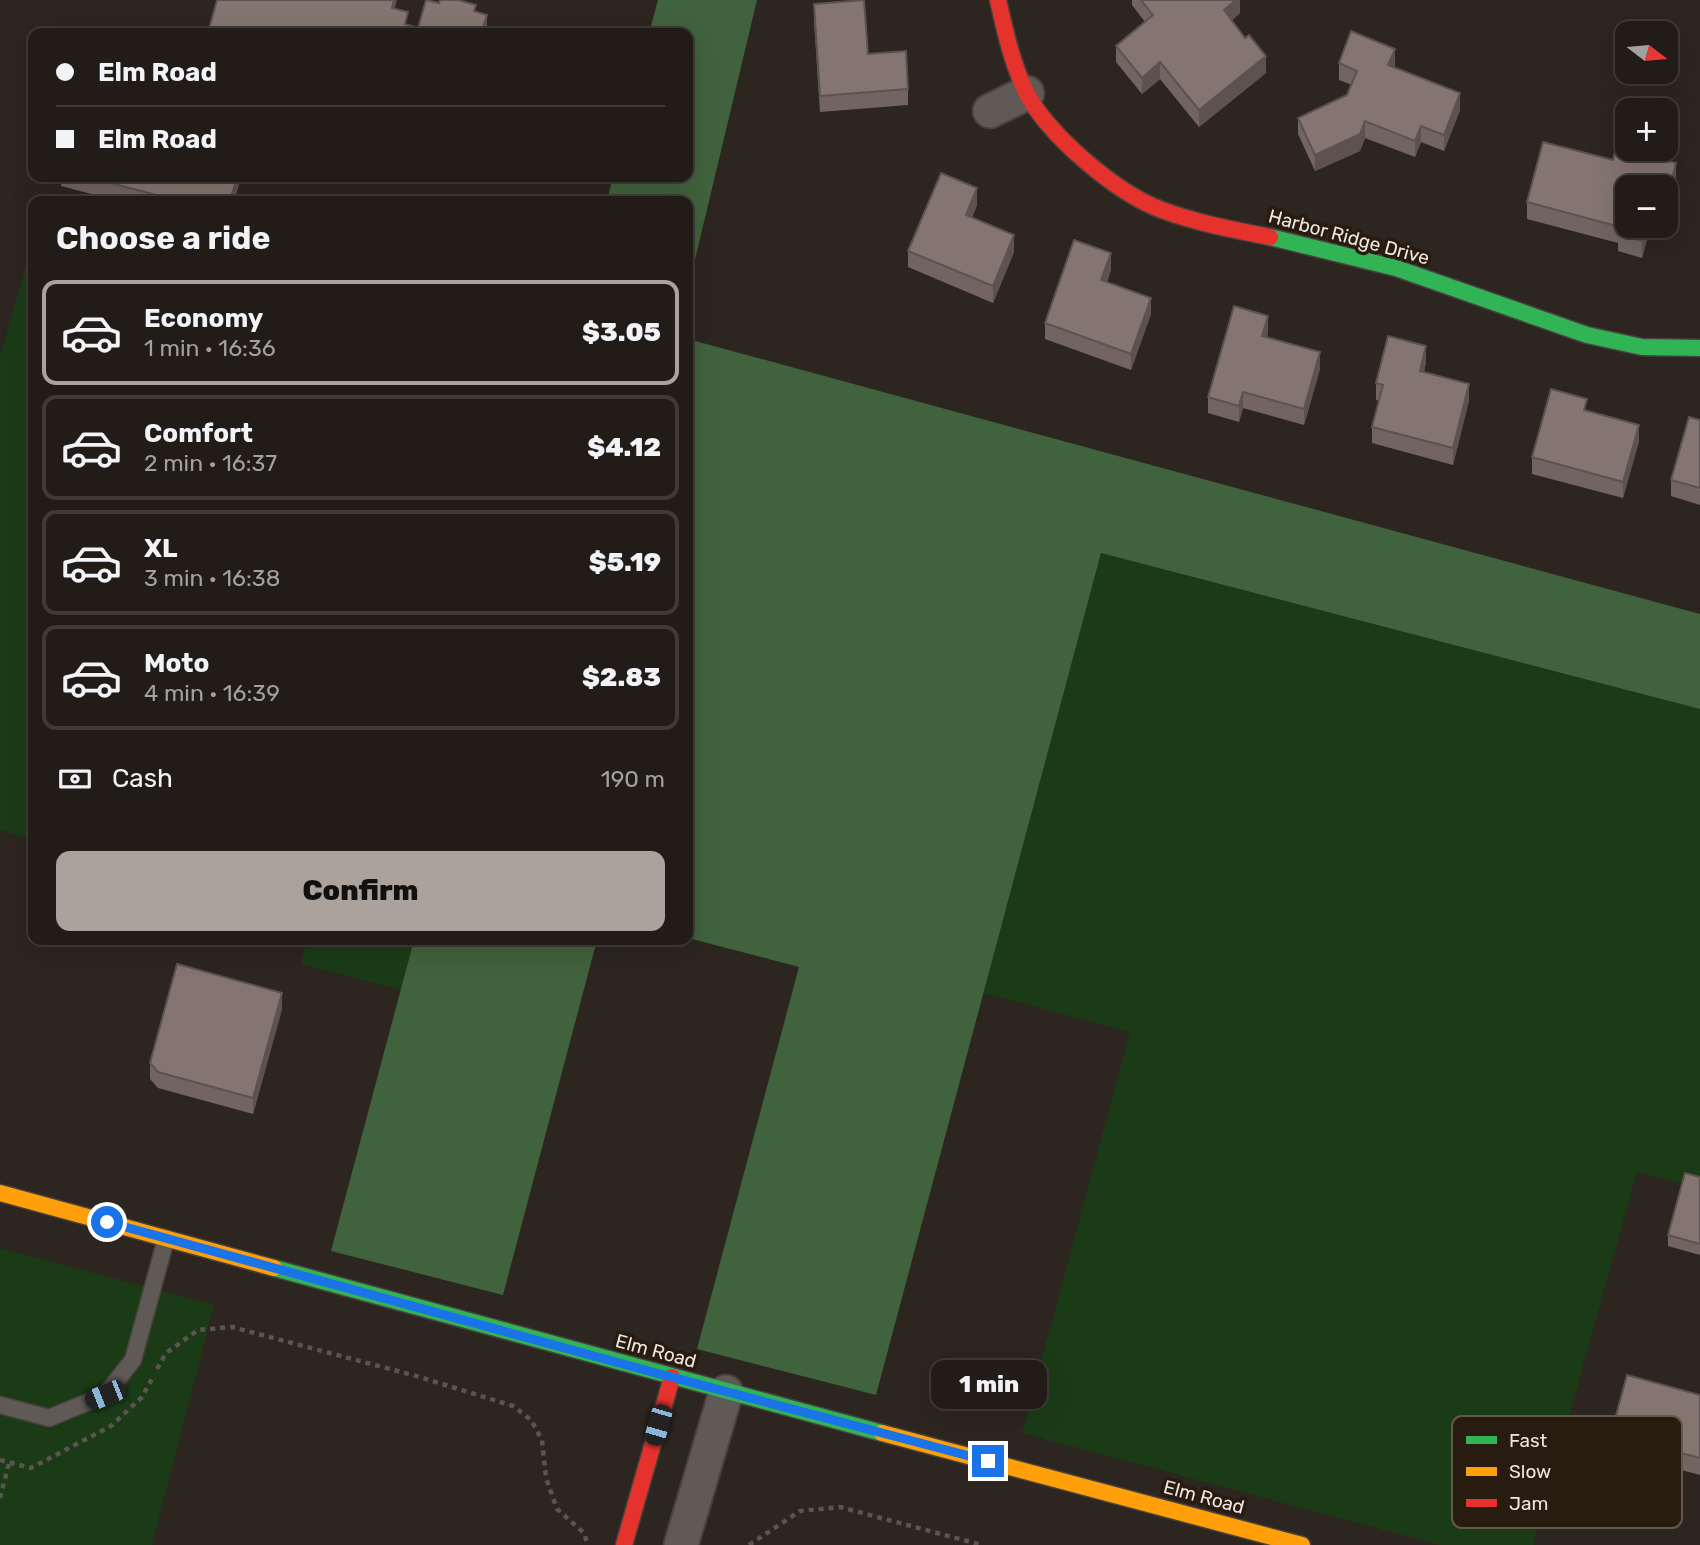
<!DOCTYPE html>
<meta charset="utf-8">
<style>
:root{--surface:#211c18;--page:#292521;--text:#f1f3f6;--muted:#a2a1a2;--line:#3e3a37;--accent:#aba29c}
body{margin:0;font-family:Rubik,sans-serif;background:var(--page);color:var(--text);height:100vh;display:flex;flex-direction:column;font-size:26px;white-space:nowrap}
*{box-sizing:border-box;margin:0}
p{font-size:23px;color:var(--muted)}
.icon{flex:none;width:38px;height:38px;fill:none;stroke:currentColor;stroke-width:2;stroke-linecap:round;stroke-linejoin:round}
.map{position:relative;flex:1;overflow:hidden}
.details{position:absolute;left:28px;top:196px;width:665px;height:749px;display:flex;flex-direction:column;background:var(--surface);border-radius:14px;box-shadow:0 7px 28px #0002,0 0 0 2px var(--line)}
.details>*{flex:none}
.top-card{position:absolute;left:28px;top:28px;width:665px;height:154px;border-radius:14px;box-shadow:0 7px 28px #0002,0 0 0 2px var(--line);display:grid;align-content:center;height:154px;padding:0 28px;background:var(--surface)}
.needle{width:46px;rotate:106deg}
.fabs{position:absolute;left:1615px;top:21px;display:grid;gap:14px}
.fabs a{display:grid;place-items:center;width:63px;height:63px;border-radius:14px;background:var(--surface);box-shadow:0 7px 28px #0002,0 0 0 2px var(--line);font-size:35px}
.end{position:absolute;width:32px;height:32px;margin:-16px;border:9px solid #1a73e8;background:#fff;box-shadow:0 0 0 4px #fff}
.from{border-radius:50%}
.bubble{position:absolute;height:49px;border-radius:14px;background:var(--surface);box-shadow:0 7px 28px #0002,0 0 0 2px var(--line);font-size:23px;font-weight:800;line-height:49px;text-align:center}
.car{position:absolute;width:21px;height:42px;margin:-21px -10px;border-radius:9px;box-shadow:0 0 5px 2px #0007;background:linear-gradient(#222 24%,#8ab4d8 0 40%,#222 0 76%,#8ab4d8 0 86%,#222 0)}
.top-card b{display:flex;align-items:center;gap:24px;height:66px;font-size:26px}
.top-card b+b{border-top:2px solid var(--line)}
.top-card i{width:18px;height:18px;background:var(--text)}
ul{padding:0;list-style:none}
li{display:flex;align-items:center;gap:21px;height:105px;margin:0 14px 10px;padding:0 14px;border:4px solid var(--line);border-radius:14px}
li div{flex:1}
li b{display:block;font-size:26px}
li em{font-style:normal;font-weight:800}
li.active{border-color:var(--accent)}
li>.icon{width:63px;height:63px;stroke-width:1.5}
h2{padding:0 28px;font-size:32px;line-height:84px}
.pay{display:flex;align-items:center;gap:18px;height:77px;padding:0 28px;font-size:26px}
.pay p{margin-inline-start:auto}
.cta{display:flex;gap:14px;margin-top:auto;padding:14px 28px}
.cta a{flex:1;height:80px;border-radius:14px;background:var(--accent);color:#111;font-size:28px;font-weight:800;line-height:80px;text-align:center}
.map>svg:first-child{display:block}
</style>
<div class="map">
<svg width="1700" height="1545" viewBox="0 0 1700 1545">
<rect width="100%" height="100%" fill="#2c2520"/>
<g fill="#1b3b17">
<polygon points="28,257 33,259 33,839 0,830 0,358"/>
<polygon points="1101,553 1700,709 1700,1188 1637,1172 1533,1545 1440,1545 1022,1433 1130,1032 983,993"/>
<polygon points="307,940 414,940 401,990 301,964"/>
<polygon points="0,1248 214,1305 152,1545 0,1545"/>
</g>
<g fill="#40623c">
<polygon points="658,0 757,0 688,289 688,201 607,201 613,177 688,177 688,33 649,33"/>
<polygon points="688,339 1700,614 1700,709 1101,553 876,1395 697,1349 799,967 688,938"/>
<polygon points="414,940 597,940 503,1295 331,1251"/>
</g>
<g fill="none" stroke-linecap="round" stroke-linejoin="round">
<g stroke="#48413d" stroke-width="19">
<polyline id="lane" points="0,1405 49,1418 105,1395 133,1360 166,1239"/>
</g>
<g stroke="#48413d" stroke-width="37">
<g id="street">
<polyline points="990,111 1027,93"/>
<polyline points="681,1545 726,1392"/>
</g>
</g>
<g stroke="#48413d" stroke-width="19">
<g id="fast">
<polyline points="1270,237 1396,268 1587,335 1642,347 1700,348"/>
<polyline points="274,1268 882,1433"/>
</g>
</g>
<g stroke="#48413d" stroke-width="19">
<g id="slow">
<polyline points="0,1193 274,1268"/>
<polyline points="882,1433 1302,1545"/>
</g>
</g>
<g stroke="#48413d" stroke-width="19">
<g id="jam">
<path d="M 998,0 C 1005,31 1012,63 1026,92 C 1048,135 1116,193 1162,210 C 1197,223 1234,230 1270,237"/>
<polyline points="624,1545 672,1377"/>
</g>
</g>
<g stroke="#5b5551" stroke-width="4.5" stroke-dasharray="5 5" stroke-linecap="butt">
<polyline points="157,1369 166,1353 198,1330 232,1327 420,1377 513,1406 531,1420 542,1440 546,1478 557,1509 584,1533 587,1543"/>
<polyline points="0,1460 31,1468 111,1426 142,1397 153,1377"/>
<polyline points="0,1498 9,1463"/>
<polyline points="749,1545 800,1511 840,1507 982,1545"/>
</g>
<use href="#lane" stroke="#605a56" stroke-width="16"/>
<use href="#street" stroke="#605a56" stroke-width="33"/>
<use href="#fast" stroke="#30b455" stroke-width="16"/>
<use href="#slow" stroke="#ff9f0a" stroke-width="16"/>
<use href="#jam" stroke="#e5322d" stroke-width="16"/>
</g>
<g fill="#726561">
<polygon points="1132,0 1240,0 1240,13 1232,20 1266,73 1199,127 1160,79 1142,94 1116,62 1116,46 1145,22 1132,5"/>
<polygon points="814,4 868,54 908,89 908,105 820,112 814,21"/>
<polygon points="1339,63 1395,65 1394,67 1460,110 1444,151 1421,142 1415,157 1365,138 1360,151 1315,171 1298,134 1298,118 1347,95 1352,85 1339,80"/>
<polygon points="61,177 241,177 234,201 118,201 61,186"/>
<polygon points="1676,180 1666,187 1628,226 1664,226 1660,239 1648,236 1642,258 1618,251 1618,243 1527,219 1527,202"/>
<polygon points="977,205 972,218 1014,252 993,303 908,267 908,251"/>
<polygon points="1111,270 1107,282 1151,314 1131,370 1045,339 1045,323"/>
<polygon points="1268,332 1267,337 1320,369 1304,425 1243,408 1239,422 1208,413 1208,397"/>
<polygon points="1426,362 1424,372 1469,400 1453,465 1372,443 1372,427 1379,401 1376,400 1376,383"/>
<polygon points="1587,411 1639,441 1623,498 1532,474 1532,457"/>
<polygon points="1700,420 1700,505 1671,496 1671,480"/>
<polygon points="282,1009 253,1114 158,1088 150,1079 150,1063"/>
<polygon points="1700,1177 1700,1255 1668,1246 1668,1235"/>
<polygon points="1700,1395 1700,1475 1674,1468 1674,1451 1615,1435 1615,1419"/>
</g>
<g fill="#5d524f">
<polygon points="394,0 397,0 392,19 392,8"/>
<polygon points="1236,0 1240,0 1240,13 1224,27 1224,10"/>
<polygon points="487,15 487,26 485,33 481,33"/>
<polygon points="1395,49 1395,65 1388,81 1388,65"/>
<polygon points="1266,56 1266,73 1199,127 1199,110"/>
<polygon points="1160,62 1160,79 1142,94 1142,78"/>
<polygon points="1460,93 1460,110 1444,151 1444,135"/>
<polygon points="1365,121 1365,138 1360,151 1315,171 1315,155"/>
<polygon points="1421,126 1421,142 1415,157 1415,141"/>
<polygon points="1676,163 1676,180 1666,217 1666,201"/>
<polygon points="237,177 241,177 234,201 230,201"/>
<polygon points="977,188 977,205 966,232 966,215"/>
<polygon points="1646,226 1648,226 1648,236 1642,258 1642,241"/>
<polygon points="1660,226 1664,226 1660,239"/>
<polygon points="1014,235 1014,252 993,303 993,286"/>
<polygon points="1111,253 1111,270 1101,296 1101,280"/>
<polygon points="1151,298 1151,314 1131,370 1131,354"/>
<polygon points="1268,316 1268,332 1262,352 1262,336"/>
<polygon points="1426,346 1426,362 1420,387 1420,371"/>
<polygon points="1320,352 1320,369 1304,425 1304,409"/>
<polygon points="1469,384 1469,400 1453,465 1453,448"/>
<polygon points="1243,392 1243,408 1239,422 1239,406"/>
<polygon points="1639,425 1639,441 1623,498 1623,482"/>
<polygon points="282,993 282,1009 253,1114 253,1098"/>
</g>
<g fill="#857571" stroke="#5d524f" stroke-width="2">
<polygon points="217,0 394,0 392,8 408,12 405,24 418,28 426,0 439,3 440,0 458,0 476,5 474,11 487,15 481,33 208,33"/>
<polygon points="864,0 868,54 906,51 908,89 820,96 814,4"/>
<polygon points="1141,0 1236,0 1224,10 1245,38 1249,35 1266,56 1199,110 1160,62 1142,78 1116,46 1153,15"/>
<polygon points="1351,31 1395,49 1388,65 1460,93 1444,135 1421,126 1415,141 1365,121 1360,134 1315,155 1298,118 1347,95 1357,71 1339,63"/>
<polygon points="1543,142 1613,160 1616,148 1676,163 1666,201 1666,187 1628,187 1628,226 1646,226 1642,241 1618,235 1620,227 1527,202"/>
<polygon points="941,173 977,188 966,215 1014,235 993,286 908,251"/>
<polygon points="88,177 237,177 230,201 179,201"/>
<polygon points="1074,240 1111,253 1101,280 1151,298 1131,354 1045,323"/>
<polygon points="1234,306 1268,316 1262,336 1320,352 1304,409 1243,392 1239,406 1208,397"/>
<polygon points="1388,336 1426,346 1420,371 1469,384 1453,448 1372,427 1383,385 1376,383"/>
<polygon points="1551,389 1587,399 1584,410 1639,425 1623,482 1532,457"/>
<polygon points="1689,417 1700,420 1700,488 1671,480"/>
<polygon points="177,964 282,993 253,1098 158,1072 150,1063"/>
<polygon points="1685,1173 1700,1177 1700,1244 1668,1235"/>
<polygon points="1627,1375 1700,1395 1700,1458 1674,1451 1678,1435 1615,1419"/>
</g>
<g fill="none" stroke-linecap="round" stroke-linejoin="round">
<polyline stroke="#1a73e8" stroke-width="9" points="107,1222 645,1370 988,1461"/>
</g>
<g text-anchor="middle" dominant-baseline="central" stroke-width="7" stroke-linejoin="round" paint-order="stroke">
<g font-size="19" fill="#f0e6df" stroke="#281b10">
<text transform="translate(1349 237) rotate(15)">Harbor Ridge Drive</text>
<text transform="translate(656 1351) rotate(15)">Elm Road</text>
<text transform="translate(1204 1497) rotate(15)">Elm Road</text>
</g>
</g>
<rect x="1452" y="1416" width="230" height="112" rx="10" fill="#281b10" stroke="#64584e" stroke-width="2"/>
<rect x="1466" y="1436" width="31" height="8" fill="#30b455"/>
<rect x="1466" y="1467" width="31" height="9" fill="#ff9f0a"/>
<rect x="1466" y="1499" width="31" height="8" fill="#e5322d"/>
<g font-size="19" fill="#f0e6df">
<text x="1509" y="1447">Fast</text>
<text x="1509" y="1478">Slow</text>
<text x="1509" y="1510">Jam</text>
</g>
</svg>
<div class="fabs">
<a><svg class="needle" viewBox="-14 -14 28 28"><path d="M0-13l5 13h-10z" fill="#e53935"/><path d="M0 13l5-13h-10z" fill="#a2a1a2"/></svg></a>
<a>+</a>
<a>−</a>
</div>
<i class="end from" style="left:107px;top:1222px"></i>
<i class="end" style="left:988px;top:1461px"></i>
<div class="bubble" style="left:931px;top:1360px;width:116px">1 min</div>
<i class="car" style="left:105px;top:1395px;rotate:248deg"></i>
<i class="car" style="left:658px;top:1425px;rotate:196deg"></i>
<div class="top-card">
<b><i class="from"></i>Elm Road</b>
<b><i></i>Elm Road</b>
</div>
<section class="details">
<h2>Choose a ride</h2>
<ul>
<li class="active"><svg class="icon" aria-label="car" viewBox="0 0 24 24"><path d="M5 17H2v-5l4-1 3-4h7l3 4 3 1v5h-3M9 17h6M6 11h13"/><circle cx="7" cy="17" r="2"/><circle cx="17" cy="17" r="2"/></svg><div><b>Economy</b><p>1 min · 16:36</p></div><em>$3.05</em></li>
<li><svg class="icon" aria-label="car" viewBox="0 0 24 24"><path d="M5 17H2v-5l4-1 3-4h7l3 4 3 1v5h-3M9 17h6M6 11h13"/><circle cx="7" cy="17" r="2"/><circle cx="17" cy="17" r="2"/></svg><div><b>Comfort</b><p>2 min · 16:37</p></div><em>$4.12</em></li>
<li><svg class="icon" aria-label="car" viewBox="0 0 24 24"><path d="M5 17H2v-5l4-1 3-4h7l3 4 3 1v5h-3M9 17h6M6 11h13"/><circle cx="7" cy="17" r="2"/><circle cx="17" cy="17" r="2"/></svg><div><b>XL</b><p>3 min · 16:38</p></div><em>$5.19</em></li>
<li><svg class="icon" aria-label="car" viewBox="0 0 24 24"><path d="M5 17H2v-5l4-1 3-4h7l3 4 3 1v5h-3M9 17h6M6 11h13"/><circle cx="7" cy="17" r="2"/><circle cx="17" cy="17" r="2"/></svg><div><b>Moto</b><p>4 min · 16:39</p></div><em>$2.83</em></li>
</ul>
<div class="pay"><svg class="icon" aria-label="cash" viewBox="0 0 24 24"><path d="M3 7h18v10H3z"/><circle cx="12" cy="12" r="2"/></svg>Cash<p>190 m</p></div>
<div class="cta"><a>Confirm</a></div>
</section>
</div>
